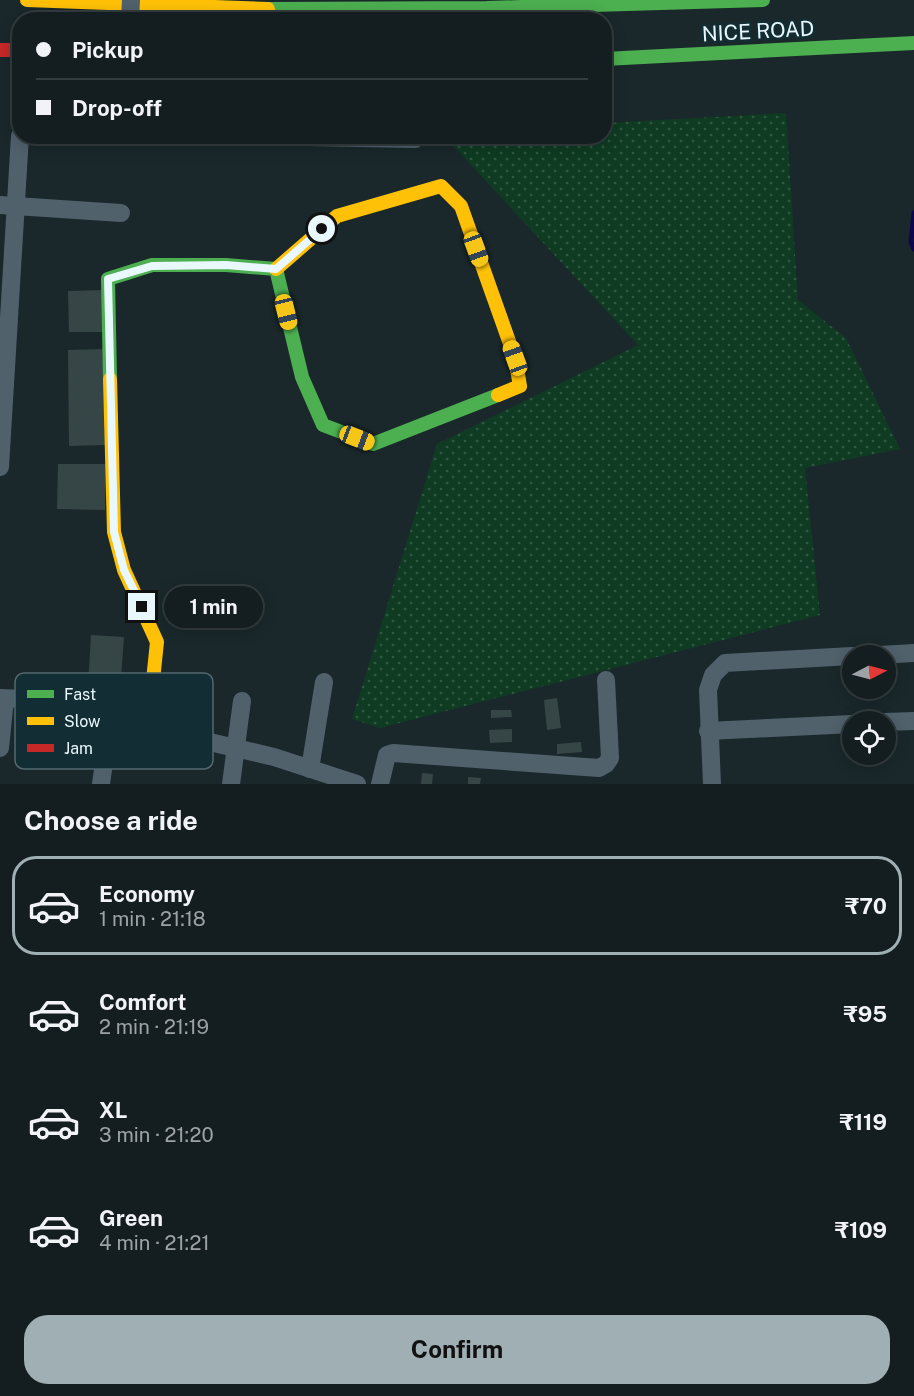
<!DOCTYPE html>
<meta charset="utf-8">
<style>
:root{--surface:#141e20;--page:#1d2729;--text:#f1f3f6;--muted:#9da2a5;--line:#333c3e;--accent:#a0afb3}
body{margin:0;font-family:"Public Sans",sans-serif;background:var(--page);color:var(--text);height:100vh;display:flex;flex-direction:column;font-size:22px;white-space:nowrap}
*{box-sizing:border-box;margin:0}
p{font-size:20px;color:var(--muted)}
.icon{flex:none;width:33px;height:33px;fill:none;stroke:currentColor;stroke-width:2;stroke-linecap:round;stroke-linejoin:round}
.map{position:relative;height:784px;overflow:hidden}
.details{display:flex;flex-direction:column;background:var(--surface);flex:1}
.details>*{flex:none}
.guide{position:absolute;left:12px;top:12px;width:600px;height:132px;border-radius:24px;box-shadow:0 3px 15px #0003,0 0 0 2px var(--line);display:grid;align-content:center;height:132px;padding:0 24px;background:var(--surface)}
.needle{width:39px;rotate:84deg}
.buttons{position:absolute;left:842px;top:645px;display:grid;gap:12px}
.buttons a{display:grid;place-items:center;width:54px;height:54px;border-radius:50%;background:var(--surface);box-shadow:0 3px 15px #0003,0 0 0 2px var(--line);font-size:30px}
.end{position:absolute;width:27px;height:27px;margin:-14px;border:8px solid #e8f8fc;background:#111;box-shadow:0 0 0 3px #111}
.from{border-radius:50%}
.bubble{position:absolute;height:42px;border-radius:21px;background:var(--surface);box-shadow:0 3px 15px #0003,0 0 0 2px var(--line);font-size:20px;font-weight:700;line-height:42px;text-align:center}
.car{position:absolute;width:18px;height:36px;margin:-18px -9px;border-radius:8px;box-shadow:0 0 4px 2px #0007;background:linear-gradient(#f5c518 24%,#345 0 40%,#f5c518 0 76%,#345 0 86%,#f5c518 0)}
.guide b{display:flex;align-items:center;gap:21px;height:57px;font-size:22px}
.guide b+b{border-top:2px solid var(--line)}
.guide i{width:15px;height:15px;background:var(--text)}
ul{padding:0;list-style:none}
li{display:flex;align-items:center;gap:18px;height:99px;margin:0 12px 9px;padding:0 12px;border:3px solid transparent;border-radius:24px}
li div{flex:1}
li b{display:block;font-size:22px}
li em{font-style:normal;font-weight:700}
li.active{border-color:var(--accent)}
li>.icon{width:54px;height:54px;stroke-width:1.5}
h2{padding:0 24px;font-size:27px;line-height:72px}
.cta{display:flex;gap:12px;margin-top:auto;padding:12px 24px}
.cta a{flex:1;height:69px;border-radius:24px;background:var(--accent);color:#111;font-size:24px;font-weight:700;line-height:69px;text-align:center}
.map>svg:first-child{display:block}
</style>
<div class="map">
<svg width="914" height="784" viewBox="0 0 914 784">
<defs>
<pattern id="grass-dots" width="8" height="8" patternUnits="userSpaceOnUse" patternTransform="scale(1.5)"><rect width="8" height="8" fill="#0e3b22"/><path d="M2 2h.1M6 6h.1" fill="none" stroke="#315843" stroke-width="1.8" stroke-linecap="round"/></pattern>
</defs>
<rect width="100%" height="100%" fill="#1a282b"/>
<polygon fill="url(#grass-dots)" points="786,113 798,300 846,338 900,449 805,468 820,615 380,728 352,719 437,444 638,345 445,137 604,136 605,123"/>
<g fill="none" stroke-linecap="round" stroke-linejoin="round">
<polyline stroke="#0d054e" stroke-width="5" points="914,213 911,242 914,249"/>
</g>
<g fill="#364545">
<polygon points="103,290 104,332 69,332 68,291"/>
<polygon points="104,349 105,445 69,446 68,350"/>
<polygon points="58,464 106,464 105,510 57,509"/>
<polygon points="91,635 124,637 119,705 87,703"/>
<polygon points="557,698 561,728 547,730 544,700"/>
<polygon points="491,710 511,710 512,717 491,718"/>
<polygon points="512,729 512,742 490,743 489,730"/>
<polygon points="581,742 582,752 557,754 557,744"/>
<polygon points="422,773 433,774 432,784 421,784"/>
<polygon points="468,777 481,778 480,784 468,784"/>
</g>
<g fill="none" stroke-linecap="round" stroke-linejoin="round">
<g stroke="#50616c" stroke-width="18">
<polyline points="250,136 415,139"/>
<polyline points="0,205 121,213"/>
<polyline points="0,467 20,136"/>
<polyline points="862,656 914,653"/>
<polyline points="0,698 24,699 274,757 357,784"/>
<polyline points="885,722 914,721"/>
<polyline points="708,731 852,724"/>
<polyline points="0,748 5,699"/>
<polyline points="310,769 324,682"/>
<polyline points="101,784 110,719"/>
<polyline points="231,784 242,701"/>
<polyline points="380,784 387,755 393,753 599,768 606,764 610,758 606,680"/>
<polyline points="712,784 708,690 713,675 725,663 852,656"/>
</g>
<g stroke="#4caf50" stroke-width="14">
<polyline points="268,9 487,8 763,0"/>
<polyline points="604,59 914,43"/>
<polyline points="110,379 108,279 152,265 226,265 276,269 302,377 323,425 373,444 498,395"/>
</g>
<g stroke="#ffc107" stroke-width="14">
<polyline points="27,0 268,9"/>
<polyline points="276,269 337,216 441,186 461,206 515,358 520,386 498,395"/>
<polyline points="110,379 114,532 124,570 157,642 148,728"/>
</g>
<polyline stroke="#c62828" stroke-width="14" points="0,50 20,50"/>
<polyline stroke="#50616c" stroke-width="18" points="130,20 131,0"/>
</g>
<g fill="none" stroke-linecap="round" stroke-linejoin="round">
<polyline stroke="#e8f8fc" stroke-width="8" points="142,607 124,570 114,532 108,279 152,266 226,265 276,269 322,229"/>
</g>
<g text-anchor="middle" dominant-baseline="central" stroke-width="5" stroke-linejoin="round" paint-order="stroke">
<g font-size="21" fill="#e8f8fc" stroke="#122d33">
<text transform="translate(758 31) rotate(-3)">NICE ROAD</text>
</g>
</g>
<rect x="15" y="673" width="198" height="96" rx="9" fill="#122d33" stroke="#526a6f" stroke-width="1.5"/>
<rect x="27" y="690" width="27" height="8" fill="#4caf50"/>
<rect x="27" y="717" width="27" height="8" fill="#ffc107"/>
<rect x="27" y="744" width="27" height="8" fill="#c62828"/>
<g font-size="16" fill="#e8f8fc">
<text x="64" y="700">Fast</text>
<text x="64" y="727">Slow</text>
<text x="64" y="754">Jam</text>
</g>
</svg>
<div class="buttons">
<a><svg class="needle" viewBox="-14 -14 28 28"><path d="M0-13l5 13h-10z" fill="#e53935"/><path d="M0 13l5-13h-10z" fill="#9da2a5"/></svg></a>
<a><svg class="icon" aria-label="locate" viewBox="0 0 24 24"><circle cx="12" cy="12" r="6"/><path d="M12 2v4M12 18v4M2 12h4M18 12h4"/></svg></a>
</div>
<i class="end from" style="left:322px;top:229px"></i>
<i class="end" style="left:142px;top:607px"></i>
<div class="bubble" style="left:164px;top:586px;width:99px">1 min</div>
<i class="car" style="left:476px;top:249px;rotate:160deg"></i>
<i class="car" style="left:286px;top:312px;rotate:166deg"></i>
<i class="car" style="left:515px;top:358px;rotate:340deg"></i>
<i class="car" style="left:357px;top:438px;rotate:111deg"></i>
<div class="guide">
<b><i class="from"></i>Pickup</b>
<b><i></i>Drop-off</b>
</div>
</div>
<section class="details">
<h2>Choose a ride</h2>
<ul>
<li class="active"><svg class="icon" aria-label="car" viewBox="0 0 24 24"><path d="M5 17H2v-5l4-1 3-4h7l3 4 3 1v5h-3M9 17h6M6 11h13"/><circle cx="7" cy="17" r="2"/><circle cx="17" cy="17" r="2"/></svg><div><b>Economy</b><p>1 min · 21:18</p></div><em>₹70</em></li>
<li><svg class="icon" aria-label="car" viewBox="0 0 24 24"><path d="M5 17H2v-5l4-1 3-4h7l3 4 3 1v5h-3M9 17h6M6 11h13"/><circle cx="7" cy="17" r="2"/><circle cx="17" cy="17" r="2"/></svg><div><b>Comfort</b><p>2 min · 21:19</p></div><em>₹95</em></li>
<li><svg class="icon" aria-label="car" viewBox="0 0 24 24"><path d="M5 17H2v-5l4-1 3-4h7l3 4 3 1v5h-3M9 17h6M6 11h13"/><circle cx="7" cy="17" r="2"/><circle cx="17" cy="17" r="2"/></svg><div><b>XL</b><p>3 min · 21:20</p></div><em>₹119</em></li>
<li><svg class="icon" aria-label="car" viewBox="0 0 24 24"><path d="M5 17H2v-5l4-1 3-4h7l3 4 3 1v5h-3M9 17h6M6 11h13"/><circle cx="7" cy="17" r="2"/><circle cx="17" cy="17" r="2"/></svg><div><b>Green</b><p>4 min · 21:21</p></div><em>₹109</em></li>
</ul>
<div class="cta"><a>Confirm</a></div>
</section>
